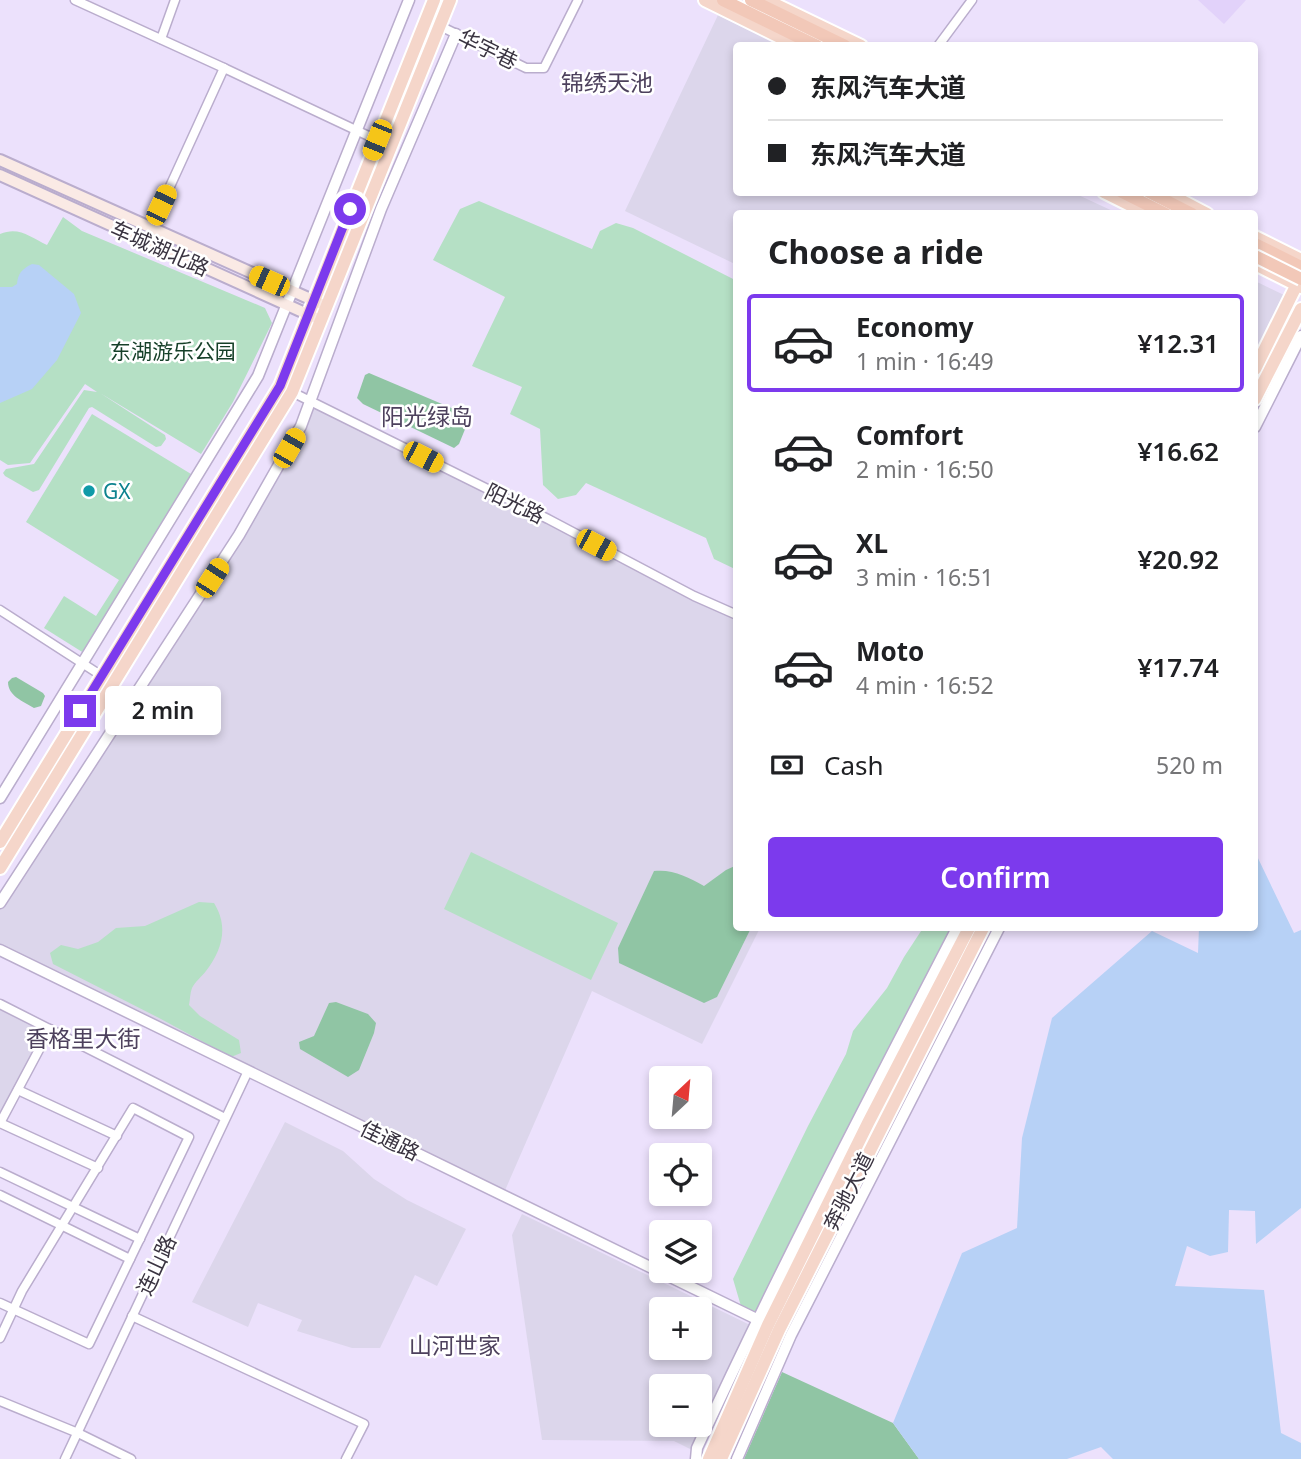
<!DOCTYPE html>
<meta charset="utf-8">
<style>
:root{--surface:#fff;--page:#f6f6f6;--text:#202124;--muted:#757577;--line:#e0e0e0;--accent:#7c3aed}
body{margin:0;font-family:"Noto Sans","Noto Sans SC",sans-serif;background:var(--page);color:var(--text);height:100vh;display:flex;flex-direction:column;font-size:26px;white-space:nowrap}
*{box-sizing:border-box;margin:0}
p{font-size:23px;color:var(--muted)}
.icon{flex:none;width:38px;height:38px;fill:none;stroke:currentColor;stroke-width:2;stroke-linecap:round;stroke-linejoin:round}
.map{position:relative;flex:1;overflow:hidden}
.drawer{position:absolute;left:733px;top:210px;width:525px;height:721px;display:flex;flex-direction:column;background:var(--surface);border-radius:7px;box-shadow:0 4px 10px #0003}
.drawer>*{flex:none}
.hud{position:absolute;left:733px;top:42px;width:525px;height:154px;border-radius:7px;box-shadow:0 4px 10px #0003;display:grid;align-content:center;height:154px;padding:0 35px;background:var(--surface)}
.needle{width:46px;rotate:26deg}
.buttons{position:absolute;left:649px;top:1066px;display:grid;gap:14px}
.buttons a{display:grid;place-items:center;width:63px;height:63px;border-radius:7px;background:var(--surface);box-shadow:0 4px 10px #0003;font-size:35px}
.end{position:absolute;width:32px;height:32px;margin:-16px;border:9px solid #7c3aed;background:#fff;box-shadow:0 0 0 4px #fff}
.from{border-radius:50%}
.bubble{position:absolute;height:49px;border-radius:7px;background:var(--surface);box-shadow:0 4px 10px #0003;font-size:23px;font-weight:600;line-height:49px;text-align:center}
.car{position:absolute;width:21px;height:42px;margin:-21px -10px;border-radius:9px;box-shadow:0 0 5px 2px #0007;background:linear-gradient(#f5c518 24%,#345 0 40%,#f5c518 0 76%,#345 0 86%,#f5c518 0)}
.hud b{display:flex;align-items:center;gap:24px;height:66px;font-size:26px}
.hud b+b{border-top:2px solid var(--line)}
.hud i{width:18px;height:18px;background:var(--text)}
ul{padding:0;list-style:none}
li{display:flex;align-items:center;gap:21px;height:98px;margin:0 14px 10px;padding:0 21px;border:4px solid transparent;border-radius:7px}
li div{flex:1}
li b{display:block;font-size:26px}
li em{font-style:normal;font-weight:600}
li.current{border-color:var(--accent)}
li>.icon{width:63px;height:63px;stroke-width:1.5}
h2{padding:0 35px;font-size:32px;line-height:84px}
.pay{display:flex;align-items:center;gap:18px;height:77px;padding:0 35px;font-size:26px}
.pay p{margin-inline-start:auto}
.action{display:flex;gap:14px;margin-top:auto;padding:14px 35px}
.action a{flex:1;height:80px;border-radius:7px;background:var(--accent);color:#fff;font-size:28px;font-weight:600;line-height:80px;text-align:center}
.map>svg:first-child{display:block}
</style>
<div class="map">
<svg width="1301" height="1459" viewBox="0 0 1301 1459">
<rect width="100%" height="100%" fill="#ece1fc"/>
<g fill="#dcd6eb" fill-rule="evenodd">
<polygon points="718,15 778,45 737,46 737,192 1074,193 1117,213 737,214 737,265 625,211"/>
<polygon points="1255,281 1284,295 1255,354"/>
<polygon points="309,401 737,615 737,928 760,928 702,1044 592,991 503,1195 0,950 0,903 239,535"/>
<polygon points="0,1004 50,1029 0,1123"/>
<polygon points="285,1122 343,1151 374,1179 407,1200 466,1229 437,1286 415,1275 380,1348 352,1348 297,1331 302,1320 258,1303 248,1327 192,1302"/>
<path d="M 522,1214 L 750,1325 L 692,1450 L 674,1441 L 542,1440 L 512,1235 ZM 662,1309 L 700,1309 L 700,1348 L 662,1348 ZM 662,1386 L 700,1386 L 700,1424 L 662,1424 Z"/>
</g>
<polygon fill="#e2d2fa" points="1198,0 1246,0 1224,24"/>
<g fill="#b5e0c5">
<polygon points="479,201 592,249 600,231 616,223 633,228 737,281 737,570 714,559 706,538 586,483 576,495 558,499 543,485 540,429 510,414 522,387 472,366 505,297 433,260 460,209"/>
<path d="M 63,217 L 82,231 L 265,308 L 272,323 L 233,402 L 201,454 L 100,393 L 165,435 L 166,439 L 161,446 L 156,447 L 92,407 L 89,408 L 39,490 L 33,492 L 5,476 L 3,473 L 6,469 L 34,464 L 84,390 L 97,392 L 85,384 L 30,463 L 8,465 L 0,460 L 0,234 C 19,226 30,237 47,245 Z"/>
<polygon points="92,414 196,477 87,655 44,628 64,596 96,616 119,580 26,522"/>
<polygon points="471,852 618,923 591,980 444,909"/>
<path d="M 199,902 L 214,903 C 229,927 222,950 206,971 C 202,976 195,982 192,988 C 190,993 190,1000 189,1005 L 200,1016 L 239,1040 L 241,1053 L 231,1057 L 161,1019 L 53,964 L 50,953 L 61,945 L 78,949 L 98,942 L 116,928 L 145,926 Z"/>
<polygon points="923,928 957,928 758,1320 743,1313 733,1279 808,1126 846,1054 853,1031 887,988 904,957"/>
</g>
<g fill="#90c5a4">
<polygon points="369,373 468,415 470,417 459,444 454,448 363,404 357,398 365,375"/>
<path d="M 16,677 L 43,693 L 45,696 L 41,706 L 34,708 C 23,701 8,696 8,682 L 12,678 Z"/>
<path d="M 737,865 L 737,928 L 751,928 L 717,997 L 704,1003 L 619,963 L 618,948 L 654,871 C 673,869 688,877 704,886 L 726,870 Z"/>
<polygon points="336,1002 368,1014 376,1023 374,1033 359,1070 348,1077 300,1049 299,1042 314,1036 329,1003"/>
<polygon points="782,1372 893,1423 919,1459 744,1459"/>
</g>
<g fill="#b7d1f6">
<path d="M 32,264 L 39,265 L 74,294 L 81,313 L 57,360 L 32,389 L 0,403 L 0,287 L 12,287 L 17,284 C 18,273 22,269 32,264 Z"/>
<polygon points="1255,852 1294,933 1301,930 1301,1208 1256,1244 1255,1211 1229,1210 1228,1252 1210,1256 1187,1246 1175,1286 1264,1290 1281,1433 1301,1443 1301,1459 1113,1459 1101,1447 1067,1459 919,1459 893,1423 962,1253 1017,1228 1022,1138 1052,1018 1152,931 1198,953 1199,928 1255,928"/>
</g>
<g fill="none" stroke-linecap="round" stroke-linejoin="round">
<g stroke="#baadcd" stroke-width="11">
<g id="minor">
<polyline points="75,0 224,68"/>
<polyline points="440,26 526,68 544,68 578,0"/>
<polyline points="161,39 175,0"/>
<polyline points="938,46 972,0"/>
<polyline points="151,228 224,68 377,140"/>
<polyline points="292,392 548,519 694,596 737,615"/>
<polyline points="0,610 102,676"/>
<polyline points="0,1004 225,1118"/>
<polyline points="18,1090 117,1136"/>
<polyline points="0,1123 98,1168"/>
<polyline points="0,1123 50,1029"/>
<polyline points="0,1172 140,1239"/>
<polyline points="0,1195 130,1259"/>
<polyline points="0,1303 89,1344 189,1137 133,1108 22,1291 0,1338"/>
<polyline points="132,1316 364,1424 346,1459"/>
<polyline points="0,1401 78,1433 131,1459"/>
<polyline points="65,1459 248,1071"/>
</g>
</g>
<g stroke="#baadcd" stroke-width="13">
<g id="tertiary">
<polyline points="1255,427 1301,336"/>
<polyline points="0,798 258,376 409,0"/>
<polyline points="0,903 239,535 301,426 381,209 456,34"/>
<polyline points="0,950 773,1327"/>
<path d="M 696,1459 L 697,1448 C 778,1272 868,1100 957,928"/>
<polyline points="737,1459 791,1335 999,928"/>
</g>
</g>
<g stroke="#baadcd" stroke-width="14">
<g id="secondary">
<polyline points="0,160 326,306"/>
<polyline points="0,175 316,318"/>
</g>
</g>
<g stroke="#fff" stroke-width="16">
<g id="primary">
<polyline points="705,0 798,46"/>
<polyline points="766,0 861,46"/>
<polyline points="1104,192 1148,214"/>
<polyline points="1165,192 1207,214"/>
<polyline points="1255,237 1301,260"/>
<polyline points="1255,264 1301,287"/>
<polyline points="1255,369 1301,276"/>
<polyline points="1255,399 1301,309"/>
<polyline points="0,842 280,386 434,0"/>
<polyline points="0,868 292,392 450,0"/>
<polyline points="709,1459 768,1325 868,1123 969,928"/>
<polyline points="721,1459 779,1330 983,928"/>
</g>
</g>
<g stroke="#fff" stroke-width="16">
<g id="trunk">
<polyline points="723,0 817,46"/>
<polyline points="751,0 845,46"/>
<polyline points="1122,192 1166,214"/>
<polyline points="1149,192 1192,214"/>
<polyline points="1255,244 1301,267"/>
</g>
</g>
<use href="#minor" stroke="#fff" stroke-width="8"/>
<use href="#tertiary" stroke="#fff" stroke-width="10"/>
<use href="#secondary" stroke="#faeae5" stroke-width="10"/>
<use href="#primary" stroke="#f5d6ca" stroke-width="12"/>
<use href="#trunk" stroke="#f2c8b8" stroke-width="12"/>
<g stroke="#fff" stroke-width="16" stroke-linecap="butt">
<polyline id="trunk-bridge" points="1255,256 1301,279"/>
</g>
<use href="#trunk-bridge" stroke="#f2c8b8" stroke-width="12"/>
</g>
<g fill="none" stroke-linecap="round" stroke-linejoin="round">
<polyline stroke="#7c3aed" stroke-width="9" points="80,711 280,386 350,209"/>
</g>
<circle fill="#0f9aa8" stroke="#fff" stroke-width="2.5" cx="89" cy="491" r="7"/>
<g text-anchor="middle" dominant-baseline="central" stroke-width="5" stroke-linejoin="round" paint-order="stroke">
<g font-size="21" fill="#3a3441" stroke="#fff">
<text transform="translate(488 49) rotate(26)">华宇巷</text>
<text transform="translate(160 248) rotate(24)">车城湖北路</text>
<text transform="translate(515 503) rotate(26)">阳光路</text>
<text transform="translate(390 1140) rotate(26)">佳通路</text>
<text transform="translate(848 1191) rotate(-63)">奔驰大道</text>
<text transform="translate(156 1265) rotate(-65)">连山路</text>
</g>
<g font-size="21" fill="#164029" stroke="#fff">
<text x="173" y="351">东湖游乐公园</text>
</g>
<g font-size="21" fill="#0d838f" stroke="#fff" text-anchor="start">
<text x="103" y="491">GX</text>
</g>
<g font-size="23" fill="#4d415d" stroke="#fff">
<text x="607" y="82">锦绣天池</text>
<text x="427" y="416">阳光绿岛</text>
<text x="83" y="1038">香格里大街</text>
<text x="455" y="1345">山河世家</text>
</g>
</g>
</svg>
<div class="buttons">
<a><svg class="needle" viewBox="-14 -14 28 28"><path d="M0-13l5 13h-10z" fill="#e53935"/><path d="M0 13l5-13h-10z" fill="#757577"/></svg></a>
<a><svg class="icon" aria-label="locate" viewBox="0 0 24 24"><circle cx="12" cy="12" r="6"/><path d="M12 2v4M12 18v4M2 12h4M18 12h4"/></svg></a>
<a><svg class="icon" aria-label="layers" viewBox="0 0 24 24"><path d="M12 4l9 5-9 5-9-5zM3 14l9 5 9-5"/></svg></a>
<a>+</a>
<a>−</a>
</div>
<i class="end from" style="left:350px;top:209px"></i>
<i class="end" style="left:80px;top:711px"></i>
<div class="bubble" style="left:105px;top:686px;width:116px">2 min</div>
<i class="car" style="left:377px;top:140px;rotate:202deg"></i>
<i class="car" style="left:161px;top:205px;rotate:25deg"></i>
<i class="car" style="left:269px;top:281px;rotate:294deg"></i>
<i class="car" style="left:289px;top:448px;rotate:30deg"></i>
<i class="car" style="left:423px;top:457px;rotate:117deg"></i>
<i class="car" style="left:596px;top:545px;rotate:118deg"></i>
<i class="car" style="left:212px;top:578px;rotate:33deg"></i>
<div class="hud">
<b><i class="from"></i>东风汽车大道</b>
<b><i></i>东风汽车大道</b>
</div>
<section class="drawer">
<h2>Choose a ride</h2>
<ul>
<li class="current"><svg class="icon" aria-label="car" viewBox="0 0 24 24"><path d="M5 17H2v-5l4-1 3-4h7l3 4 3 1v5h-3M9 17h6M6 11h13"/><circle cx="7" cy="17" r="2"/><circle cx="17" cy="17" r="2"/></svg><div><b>Economy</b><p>1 min · 16:49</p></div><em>¥12.31</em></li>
<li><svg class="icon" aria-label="car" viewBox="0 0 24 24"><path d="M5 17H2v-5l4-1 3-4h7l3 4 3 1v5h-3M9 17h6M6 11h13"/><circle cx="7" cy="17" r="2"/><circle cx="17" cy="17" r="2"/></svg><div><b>Comfort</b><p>2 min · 16:50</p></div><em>¥16.62</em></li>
<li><svg class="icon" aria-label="car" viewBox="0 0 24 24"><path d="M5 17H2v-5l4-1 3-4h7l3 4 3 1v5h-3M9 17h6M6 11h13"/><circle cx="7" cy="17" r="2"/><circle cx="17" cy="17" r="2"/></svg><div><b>XL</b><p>3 min · 16:51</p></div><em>¥20.92</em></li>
<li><svg class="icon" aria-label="car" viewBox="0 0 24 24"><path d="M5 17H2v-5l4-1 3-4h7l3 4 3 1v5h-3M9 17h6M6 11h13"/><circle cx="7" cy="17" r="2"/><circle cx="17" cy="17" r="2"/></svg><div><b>Moto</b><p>4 min · 16:52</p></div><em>¥17.74</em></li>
</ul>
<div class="pay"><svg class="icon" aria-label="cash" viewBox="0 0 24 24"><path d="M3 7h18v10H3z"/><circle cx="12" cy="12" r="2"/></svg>Cash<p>520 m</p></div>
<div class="action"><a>Confirm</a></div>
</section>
</div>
